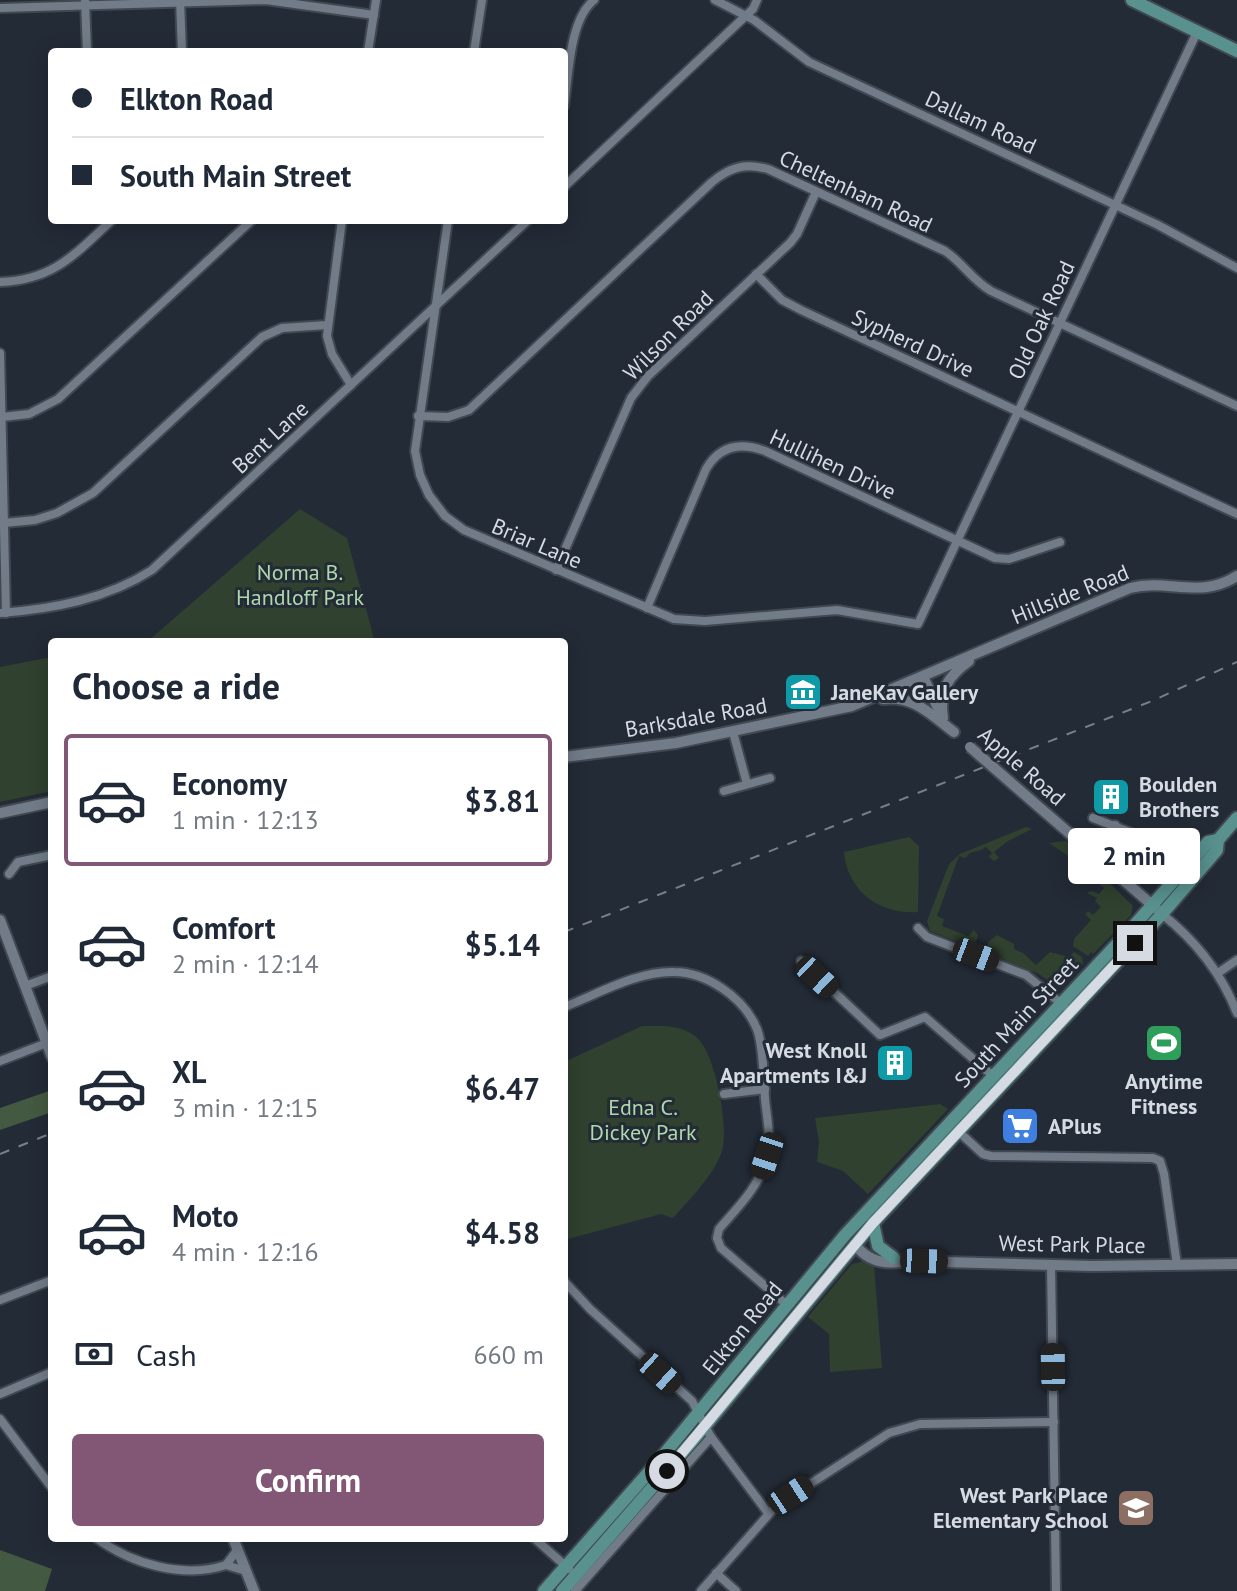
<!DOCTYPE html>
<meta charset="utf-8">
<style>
:root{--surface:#fff;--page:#f2f2f3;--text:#1f2937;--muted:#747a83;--line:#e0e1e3;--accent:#825776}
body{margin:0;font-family:"PT Sans",sans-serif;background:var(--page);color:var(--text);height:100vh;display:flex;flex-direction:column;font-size:30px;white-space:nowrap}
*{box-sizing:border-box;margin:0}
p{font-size:26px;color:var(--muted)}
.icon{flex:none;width:44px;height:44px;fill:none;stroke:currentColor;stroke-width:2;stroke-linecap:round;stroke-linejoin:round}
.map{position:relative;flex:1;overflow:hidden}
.side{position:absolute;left:48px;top:638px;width:520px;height:904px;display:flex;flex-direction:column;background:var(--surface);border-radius:8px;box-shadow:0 4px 20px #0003}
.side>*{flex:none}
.top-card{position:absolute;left:48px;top:48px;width:520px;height:176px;border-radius:8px;box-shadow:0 4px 20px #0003;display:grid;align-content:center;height:176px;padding:0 24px;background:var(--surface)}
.end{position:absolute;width:36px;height:36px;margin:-18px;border:10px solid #d6dbe3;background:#111;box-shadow:0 0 0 4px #111}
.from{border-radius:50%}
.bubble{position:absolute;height:56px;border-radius:8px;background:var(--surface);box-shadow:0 4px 20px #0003;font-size:26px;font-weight:800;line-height:56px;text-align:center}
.car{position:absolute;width:24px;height:48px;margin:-24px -12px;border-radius:10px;box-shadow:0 0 6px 2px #0007;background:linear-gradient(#222 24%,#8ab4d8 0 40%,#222 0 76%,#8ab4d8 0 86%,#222 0)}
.top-card b{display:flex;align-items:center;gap:28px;height:76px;font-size:30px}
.top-card b+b{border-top:2px solid var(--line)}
.top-card i{width:20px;height:20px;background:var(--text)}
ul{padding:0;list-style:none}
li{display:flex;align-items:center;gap:24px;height:132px;margin:0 16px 12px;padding:0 8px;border:4px solid transparent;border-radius:8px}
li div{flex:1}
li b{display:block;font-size:30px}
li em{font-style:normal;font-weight:800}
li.selected{border-color:var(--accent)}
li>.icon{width:72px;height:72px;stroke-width:1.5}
h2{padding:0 24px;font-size:36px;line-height:96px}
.pay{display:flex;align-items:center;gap:20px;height:88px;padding:0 24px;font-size:30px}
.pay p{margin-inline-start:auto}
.button{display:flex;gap:16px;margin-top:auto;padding:16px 24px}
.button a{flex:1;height:92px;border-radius:8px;background:var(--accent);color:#fff;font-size:32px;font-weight:800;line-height:92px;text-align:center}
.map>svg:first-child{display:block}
</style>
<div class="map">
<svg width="1237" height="1591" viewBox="0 0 1237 1591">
<rect width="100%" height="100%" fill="#232b36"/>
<g fill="#30412f">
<polygon points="300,509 347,538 375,642 141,642 148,641"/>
<polygon points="52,657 52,791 0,802 0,667"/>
<polygon points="1026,827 1032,829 1008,841 994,852 999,858 994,861 989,857 992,853 986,847 981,850 970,853 965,858 959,856 937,916 944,919 942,926 968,936 974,930 978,936 974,946 971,947 930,931 927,921 949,864 960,854"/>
<path d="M 909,837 L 919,846 L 918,912 C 880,915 847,891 844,852 Z"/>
<polygon points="1066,841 1133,906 1131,915 1093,954 1091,952 1088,956 1073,946 1074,939 1091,920 1085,914 1088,911 1093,915 1101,907 1095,901 1097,898 1087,893 1091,891 1099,894 1104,888 1067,855 1049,843"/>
<polygon points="997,935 1014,944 1014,949 1023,953 1036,965 1050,952 1069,957 1074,952 1082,957 1083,964 1064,984 1054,985 1039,974 987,953 988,942"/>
<path d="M 642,1026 C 660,1026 680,1024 695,1036 C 715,1050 728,1124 723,1147 C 718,1171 689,1200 673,1218 L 661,1214 L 564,1240 L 564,1062 Z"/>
<polygon points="940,1104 948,1109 868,1194 843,1171 817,1162 819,1141 815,1118"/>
<polygon points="865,1261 874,1265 882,1368 830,1372 829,1334 808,1317 852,1264"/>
</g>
<g fill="#445942">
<polygon points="49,1091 52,1112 0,1130 0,1108"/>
<polygon points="0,1550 52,1569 45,1591 0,1591"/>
</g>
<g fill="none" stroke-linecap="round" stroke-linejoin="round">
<g stroke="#414850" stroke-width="12">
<g id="minor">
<polyline points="180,0 182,52"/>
<polyline points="715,0 754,20 809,62 1158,225 1237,268"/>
<polyline points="85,1 87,52"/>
<polyline points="0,8 266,0 374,15"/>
<polyline points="368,52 376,0"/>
<polyline points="474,52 482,0"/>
<path d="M 564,106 C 569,75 569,20 594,0"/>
<polyline points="564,187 753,9 757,0"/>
<polyline points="342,220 327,336 332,354 351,385"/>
<polyline points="448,220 415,451 420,475 429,495 445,516 464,530 674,619 705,621 837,610 918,624 1197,32"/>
<polyline points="756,274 782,300 801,310 1237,514"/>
<path d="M 0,282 C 54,280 75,254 112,220"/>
<polyline points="0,353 6,613"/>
<path d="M 418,416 L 448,417 L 469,410 L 712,182 C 730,167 745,163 768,169 L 945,251 C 962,262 972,280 991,291 L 1237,406"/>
<polyline points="2,417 29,414 58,399 252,220"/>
<polyline points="4,523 35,520 57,513 93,493 262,337 282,328 327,325"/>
<polyline points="556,570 631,398 648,376 790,243 797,234 816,192"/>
<path d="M 647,608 L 706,469 C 720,445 741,442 765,451 L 995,558 L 1009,559 L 1060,542"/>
<path d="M 0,613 C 53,609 107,599 152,570 L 528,220"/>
<polyline points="733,732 747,784"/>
<polyline points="724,791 770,778"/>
<polyline points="1093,818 1194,857"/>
<polyline points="9,874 18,862 52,855"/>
<path d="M 1162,914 C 1196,941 1221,972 1237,1013"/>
<polyline points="918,928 927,937 1026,975 1064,1006"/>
<polyline points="801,961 880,1035 925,1017 993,1076"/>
<polyline points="1218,973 1237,960"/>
<polyline points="25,986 52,976"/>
<path d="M 564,1007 C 598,994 637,971 674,972 C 706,972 743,997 756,1027 C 763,1040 764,1082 765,1099 C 767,1119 772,1140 766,1160 C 758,1188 738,1207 719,1229 L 717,1238 L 721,1248 L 787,1305"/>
<polyline points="0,1061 47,1043"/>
<polyline points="724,1094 765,1089"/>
<polyline points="959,1132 983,1154 991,1156 1153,1158 1160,1161 1164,1174 1177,1265"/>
<polyline points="1051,1265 1056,1591"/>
<polyline points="564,1281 590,1309 692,1401 711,1437 768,1513"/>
<polyline points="0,1300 52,1280"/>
<polyline points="0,1394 52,1372"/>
<polyline points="0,1419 52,1488"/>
<path d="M 96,1538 C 132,1564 183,1579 226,1565"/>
<polyline points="534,1538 569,1569"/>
<polyline points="238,1549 226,1565 246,1571"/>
<polyline points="716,1573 736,1591"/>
<polyline points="575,1591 711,1437"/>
<polyline points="701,1591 776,1506 889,1433 920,1424 1054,1422"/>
</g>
</g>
<g stroke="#414850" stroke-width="14">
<g id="tertiary">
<polyline points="923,677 940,712"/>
<path d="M 883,699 C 914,695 931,715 954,732"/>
<path d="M 943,718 C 939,691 947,677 969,661"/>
<path d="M 564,757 L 676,743 L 852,706 L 1130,588 C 1169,578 1199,600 1237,576"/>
<polyline points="1009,781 1158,910"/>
<polyline points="0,813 52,802"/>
<polyline points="1102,862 1115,826"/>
<polyline points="0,920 52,1057"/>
<path d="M 855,1244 C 867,1262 886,1265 907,1261 L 1092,1266 L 1237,1264"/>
<polyline points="233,1538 254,1591"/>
</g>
</g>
<g stroke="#414850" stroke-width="16">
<g id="primary">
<polyline points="1132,0 1237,51"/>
<polyline points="873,1223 878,1246 894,1258"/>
<polyline points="544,1591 656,1464 845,1235 1131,929 1208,842 1218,840"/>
<polyline points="562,1591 696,1437 873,1223 1162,914 1217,850 1218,840 1237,818"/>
</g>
</g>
<use href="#minor" stroke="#727c89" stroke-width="8"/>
<use href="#tertiary" stroke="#727c89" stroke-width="10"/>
<use href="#primary" stroke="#58918e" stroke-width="12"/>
<g stroke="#797f89" stroke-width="2" stroke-dasharray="10 10" stroke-linecap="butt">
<polyline points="564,932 1152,701 1237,662"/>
<polyline points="0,1154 52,1133"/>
</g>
<g stroke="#414850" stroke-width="14" stroke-linecap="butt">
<polyline id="tertiary-bridge" points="970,747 1009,781"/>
</g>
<use href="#tertiary-bridge" stroke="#727c89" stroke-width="10"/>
</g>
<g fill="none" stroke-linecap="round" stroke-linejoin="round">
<polyline stroke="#d6dbe3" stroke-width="10" points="667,1471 873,1223 1135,943"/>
</g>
<defs>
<g id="museum-square" transform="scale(2)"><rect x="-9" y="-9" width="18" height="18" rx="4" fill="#0f9aa8" stroke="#232b36"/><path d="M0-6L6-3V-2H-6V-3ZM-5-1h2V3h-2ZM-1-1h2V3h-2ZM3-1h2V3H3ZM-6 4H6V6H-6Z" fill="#fff"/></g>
<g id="building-square" transform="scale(2)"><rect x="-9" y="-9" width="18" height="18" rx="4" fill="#0f9aa8" stroke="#232b36"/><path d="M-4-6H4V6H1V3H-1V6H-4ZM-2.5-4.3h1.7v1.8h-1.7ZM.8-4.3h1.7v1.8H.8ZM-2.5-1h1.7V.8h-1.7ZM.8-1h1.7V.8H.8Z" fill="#fff"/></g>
<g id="stadium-square" transform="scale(2)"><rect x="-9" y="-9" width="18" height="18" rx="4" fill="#2e9e5b" stroke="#232b36"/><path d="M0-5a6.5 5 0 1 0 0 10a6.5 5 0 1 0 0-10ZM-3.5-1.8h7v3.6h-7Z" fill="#fff"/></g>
<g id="supermarket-square" transform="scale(2)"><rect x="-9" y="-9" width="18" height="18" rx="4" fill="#3f7fe0" stroke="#232b36"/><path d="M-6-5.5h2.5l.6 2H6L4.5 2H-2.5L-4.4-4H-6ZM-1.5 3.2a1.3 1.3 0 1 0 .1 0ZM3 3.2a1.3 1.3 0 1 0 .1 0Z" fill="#fff"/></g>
<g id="school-square" transform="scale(2)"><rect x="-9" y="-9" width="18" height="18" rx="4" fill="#8d6e63" stroke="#232b36"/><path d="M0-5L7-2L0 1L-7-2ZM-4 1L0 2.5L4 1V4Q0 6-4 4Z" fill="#fff"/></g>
</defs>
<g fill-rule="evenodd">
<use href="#museum-square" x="803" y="692"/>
<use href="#building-square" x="1111" y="797"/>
<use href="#stadium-square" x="1164" y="1043"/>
<use href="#building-square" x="895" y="1063"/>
<use href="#supermarket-square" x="1020" y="1126"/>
<use href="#school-square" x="1136" y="1508"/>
</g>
<g text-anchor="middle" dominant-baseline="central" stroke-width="6" stroke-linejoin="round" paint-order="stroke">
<g font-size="22" fill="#d6dbe3" stroke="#232b36">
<text transform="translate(981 122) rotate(25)">Dallam Road</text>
<text transform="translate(856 191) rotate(25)">Cheltenham Road</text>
<text transform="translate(1041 320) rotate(-65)">Old Oak Road</text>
<text transform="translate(668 335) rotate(-45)">Wilson Road</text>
<text transform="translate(913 343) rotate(25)">Sypherd Drive</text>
<text transform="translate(270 437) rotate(-43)">Bent Lane</text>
<text transform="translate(833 464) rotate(25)">Hullihen Drive</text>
<text transform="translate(537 543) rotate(23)">Briar Lane</text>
<text transform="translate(1070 594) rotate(-22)">Hillside Road</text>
<text transform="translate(696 717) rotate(-10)">Barksdale Road</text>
<text transform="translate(1022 766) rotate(41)">Apple Road</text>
<text transform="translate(1016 1022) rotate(-47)">South Main Street</text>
<text transform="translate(1072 1244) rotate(1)">West Park Place</text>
<text transform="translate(742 1328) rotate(-51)">Elkton Road</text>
</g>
<g font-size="22" fill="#afd8ab" stroke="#232b36">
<text x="300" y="572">Norma B.<tspan x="300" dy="25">Handloff Park</tspan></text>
<text x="643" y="1107">Edna C.<tspan x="643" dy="25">Dickey Park</tspan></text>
</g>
<g font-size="22" font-weight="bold" fill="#d6dbe3" stroke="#232b36" text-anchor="start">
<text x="831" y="692">JaneKav Gallery</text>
<text x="1139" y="784">Boulden<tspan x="1139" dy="25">Brothers</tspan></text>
<text x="867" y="1050" text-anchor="end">West Knoll<tspan x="867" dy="25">Apartments I&amp;J</tspan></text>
<text x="1164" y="1081" text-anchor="middle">Anytime<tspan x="1164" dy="25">Fitness</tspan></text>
<text x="1048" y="1126">APlus</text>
<text x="1108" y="1495" text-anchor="end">West Park Place<tspan x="1108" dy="25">Elementary School</tspan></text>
</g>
</g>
</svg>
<i class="end from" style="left:667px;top:1471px"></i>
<i class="end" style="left:1135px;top:943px"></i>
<div class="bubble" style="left:1068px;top:828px;width:132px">2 min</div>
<i class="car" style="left:976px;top:955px;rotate:111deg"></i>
<i class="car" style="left:817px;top:977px;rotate:133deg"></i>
<i class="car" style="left:767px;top:1156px;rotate:198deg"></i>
<i class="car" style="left:924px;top:1261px;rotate:92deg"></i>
<i class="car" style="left:1053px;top:1367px;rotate:359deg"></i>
<i class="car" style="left:660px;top:1373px;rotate:132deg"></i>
<i class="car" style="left:791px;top:1495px;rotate:57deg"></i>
<div class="top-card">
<b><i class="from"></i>Elkton Road</b>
<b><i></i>South Main Street</b>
</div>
<section class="side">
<h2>Choose a ride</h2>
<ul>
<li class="selected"><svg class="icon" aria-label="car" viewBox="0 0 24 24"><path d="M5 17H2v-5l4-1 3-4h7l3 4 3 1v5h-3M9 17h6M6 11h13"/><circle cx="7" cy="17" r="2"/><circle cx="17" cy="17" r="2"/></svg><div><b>Economy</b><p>1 min · 12:13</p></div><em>$3.81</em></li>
<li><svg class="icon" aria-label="car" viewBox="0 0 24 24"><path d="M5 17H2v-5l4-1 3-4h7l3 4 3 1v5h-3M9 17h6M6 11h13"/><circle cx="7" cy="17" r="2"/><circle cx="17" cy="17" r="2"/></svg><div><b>Comfort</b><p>2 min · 12:14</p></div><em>$5.14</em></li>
<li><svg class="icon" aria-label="car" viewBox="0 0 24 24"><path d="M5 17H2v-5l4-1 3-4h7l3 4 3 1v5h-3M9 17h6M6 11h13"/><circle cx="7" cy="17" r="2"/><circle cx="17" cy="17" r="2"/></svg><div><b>XL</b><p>3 min · 12:15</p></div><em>$6.47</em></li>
<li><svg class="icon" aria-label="car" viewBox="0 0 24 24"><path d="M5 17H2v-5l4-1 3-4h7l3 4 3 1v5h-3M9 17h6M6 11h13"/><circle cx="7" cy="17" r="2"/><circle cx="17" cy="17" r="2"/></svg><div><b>Moto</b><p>4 min · 12:16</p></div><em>$4.58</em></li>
</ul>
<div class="pay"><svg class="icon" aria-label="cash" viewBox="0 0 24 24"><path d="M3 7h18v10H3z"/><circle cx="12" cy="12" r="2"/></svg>Cash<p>660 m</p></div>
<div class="button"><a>Confirm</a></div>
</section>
</div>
